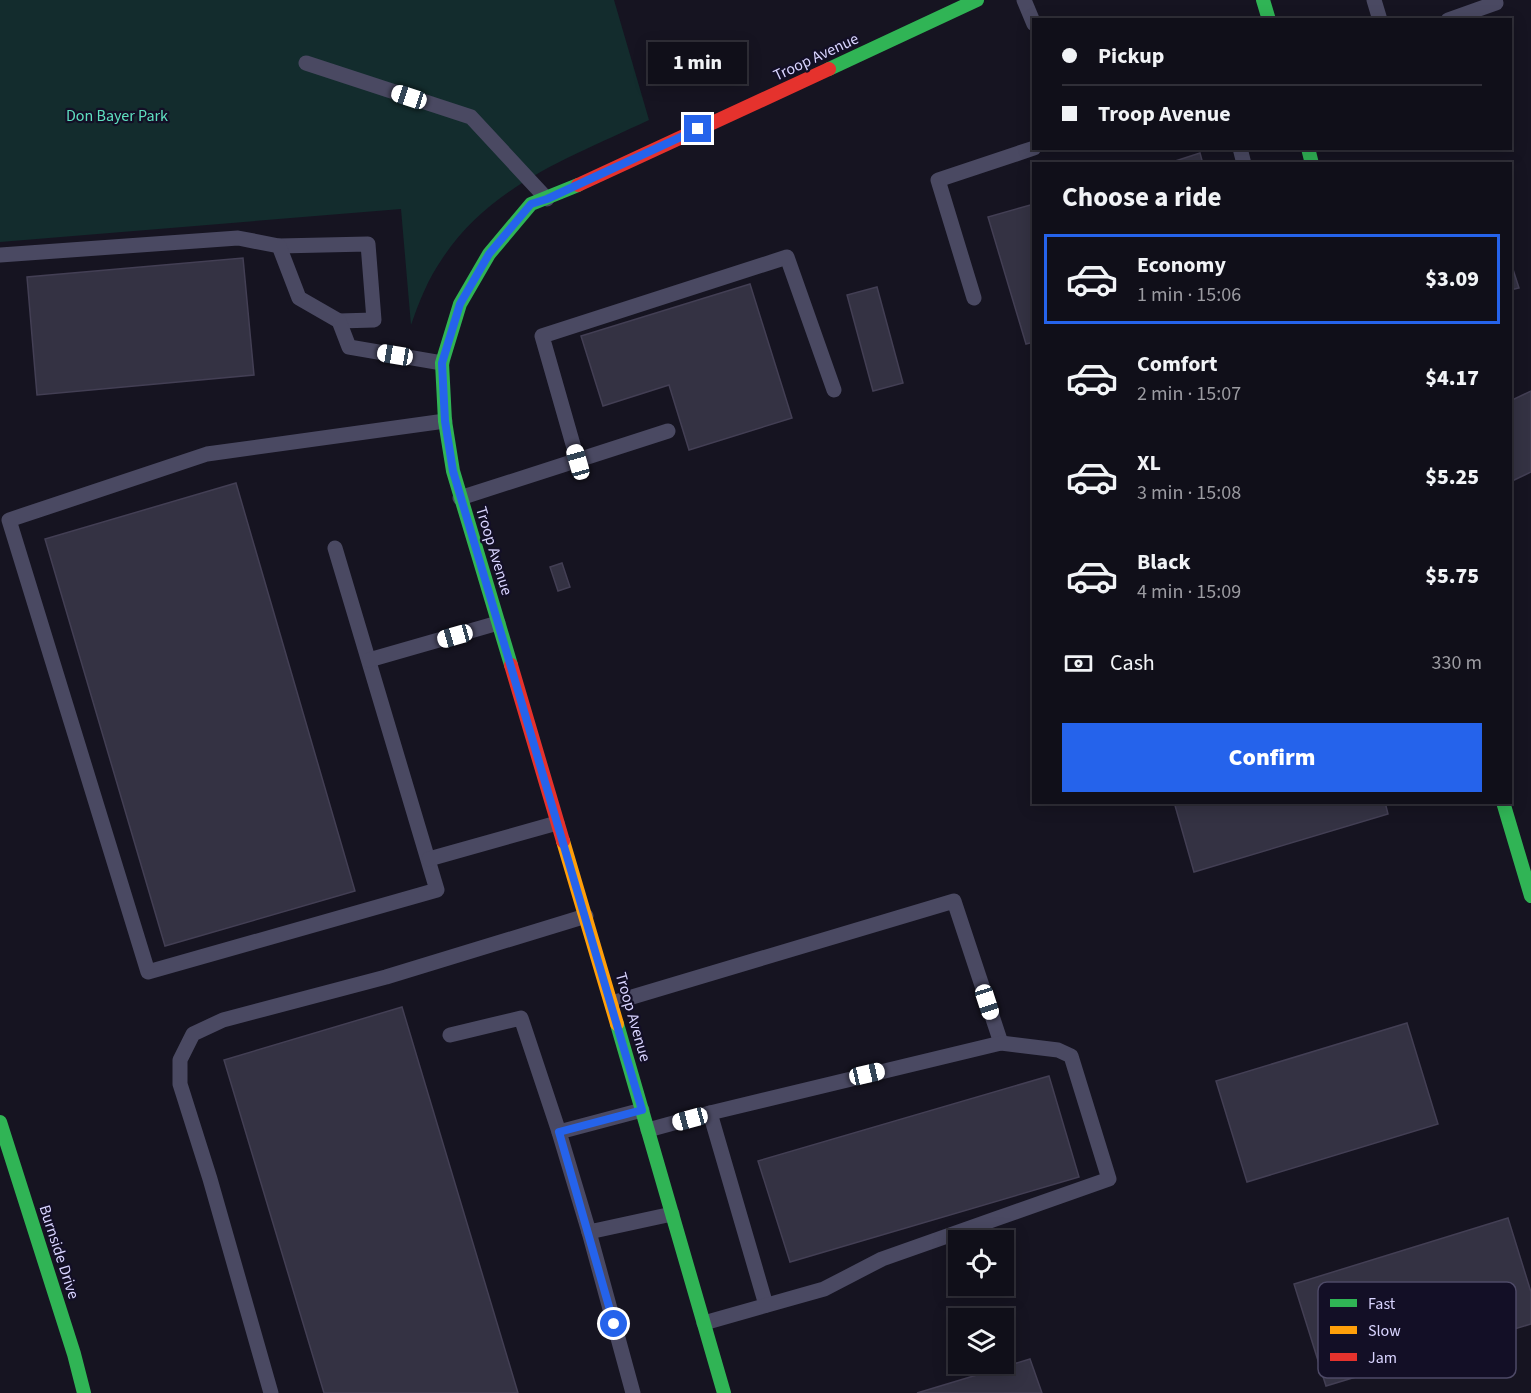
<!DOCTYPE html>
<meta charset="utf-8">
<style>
:root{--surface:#100f19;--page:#191822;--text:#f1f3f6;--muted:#9c9ca2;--line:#302f38;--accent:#2563eb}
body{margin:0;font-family:"Source Sans 3",sans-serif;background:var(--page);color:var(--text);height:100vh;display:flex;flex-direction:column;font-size:22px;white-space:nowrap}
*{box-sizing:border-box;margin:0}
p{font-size:20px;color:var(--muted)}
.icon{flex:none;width:33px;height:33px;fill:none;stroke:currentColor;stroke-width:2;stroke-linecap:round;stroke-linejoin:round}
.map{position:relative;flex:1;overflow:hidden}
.details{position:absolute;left:1032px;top:162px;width:480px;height:642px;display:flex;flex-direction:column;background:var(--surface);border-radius:0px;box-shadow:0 3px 15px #0003,0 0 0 2px var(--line)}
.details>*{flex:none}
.guide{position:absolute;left:1032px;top:18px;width:480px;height:132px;border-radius:0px;box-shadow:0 3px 15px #0003,0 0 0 2px var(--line);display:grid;align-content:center;height:132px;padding:0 30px;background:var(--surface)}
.buttons{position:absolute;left:948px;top:1230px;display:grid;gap:12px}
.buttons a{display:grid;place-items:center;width:66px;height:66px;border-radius:0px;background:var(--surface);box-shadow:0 3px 15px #0003,0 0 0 2px var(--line);font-size:30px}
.end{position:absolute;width:27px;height:27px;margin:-14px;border:8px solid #2563eb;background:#fff;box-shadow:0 0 0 3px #fff}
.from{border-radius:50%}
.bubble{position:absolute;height:42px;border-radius:0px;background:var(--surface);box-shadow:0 3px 15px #0003,0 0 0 2px var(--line);font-size:20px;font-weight:800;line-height:42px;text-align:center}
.car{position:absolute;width:18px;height:36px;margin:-18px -9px;border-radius:8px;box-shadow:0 0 4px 2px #0007;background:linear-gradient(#fff 24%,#345 0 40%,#fff 0 76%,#345 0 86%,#fff 0)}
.guide b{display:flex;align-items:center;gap:21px;height:57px;font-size:22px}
.guide b+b{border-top:2px solid var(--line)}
.guide i{width:15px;height:15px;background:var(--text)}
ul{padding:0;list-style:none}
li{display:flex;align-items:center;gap:18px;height:90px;margin:0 12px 9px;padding:0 18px;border:3px solid transparent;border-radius:0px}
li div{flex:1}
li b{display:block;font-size:22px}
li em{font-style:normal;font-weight:800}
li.on{border-color:var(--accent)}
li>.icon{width:54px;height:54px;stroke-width:1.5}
h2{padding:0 30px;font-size:27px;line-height:72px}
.pay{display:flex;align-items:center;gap:15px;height:66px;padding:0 30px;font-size:22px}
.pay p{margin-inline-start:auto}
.action{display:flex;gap:12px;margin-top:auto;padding:12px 30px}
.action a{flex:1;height:69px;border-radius:0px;background:var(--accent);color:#fff;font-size:24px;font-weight:800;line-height:69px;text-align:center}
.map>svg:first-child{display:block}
</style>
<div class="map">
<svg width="1531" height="1393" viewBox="0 0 1531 1393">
<rect width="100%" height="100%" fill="#161421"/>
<path fill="#132c2d" d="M 0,0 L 614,0 L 649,120 C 573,156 490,185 442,259 C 428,279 419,302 411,325 L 401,209 L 0,242 Z"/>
<g fill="#343243" stroke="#433f54" stroke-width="1.5">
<polygon points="1200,153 1203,164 1166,164"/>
<polygon points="1034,204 1034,342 1026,344 988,217"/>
<polygon points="243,258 254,375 37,395 27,277"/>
<polygon points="1510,260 1519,288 1510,290"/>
<polygon points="750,284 792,418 689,450 669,385 603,406 581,336"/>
<polygon points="877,287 903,383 873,391 847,295"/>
<polygon points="1531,391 1531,472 1510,482 1510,401"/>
<polygon points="236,483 355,891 165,946 45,539"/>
<polygon points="562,563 570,587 558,591 550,567"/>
<polygon points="1174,802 1385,802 1388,814 1194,872"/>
<polygon points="402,1007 518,1393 324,1393 224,1060"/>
<polygon points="1407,1023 1438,1124 1247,1182 1216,1081"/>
<polygon points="1049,1076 1079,1177 790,1262 758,1161"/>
<polygon points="1508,1218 1531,1292 1531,1324 1326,1386 1294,1284"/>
<polygon points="1030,1359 1042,1393 917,1393"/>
</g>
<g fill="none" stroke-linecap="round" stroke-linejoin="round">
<g stroke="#4a4962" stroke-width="15">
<polyline points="1024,0 1034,24"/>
<polyline points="1374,0 1380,20"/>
<polyline points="1448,20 1496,3 1495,0"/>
<polyline points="306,63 471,117 547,199"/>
<polyline points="1240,148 1244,164"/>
<polyline points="279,246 368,244 374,320 339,321"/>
<polyline points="0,255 238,238 279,246 299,298 339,321 349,347 442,363"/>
<polyline points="974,298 938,180 1034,148"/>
<polyline points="578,462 542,336 787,257 834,390"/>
<polyline points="460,498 668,431"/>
<polyline points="335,548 437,890 148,972 9,520 207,454 445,421"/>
<polyline points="369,660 498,623"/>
<polyline points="429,859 557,823"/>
<polyline points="612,1003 954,901 1001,1043"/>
<polyline points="450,1035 521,1018 559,1132"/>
<polyline points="642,1110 559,1132 589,1232 672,1214"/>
<polyline points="648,1130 710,1113 766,1305"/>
<polyline points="589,1232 633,1393"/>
<polyline points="704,1323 824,1289 882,1259 1109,1179 1071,1056 1058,1050 1001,1043 710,1113"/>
<polyline points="271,1393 210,1179 180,1084 180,1060 193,1034 223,1020 386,977 586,916"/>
</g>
<g stroke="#30b455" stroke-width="14">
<polyline points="1263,0 1269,20"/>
<polyline points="829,69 977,0"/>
<polyline points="1308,148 1312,164"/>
<polyline points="511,665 453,471 445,421 442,363 460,304 489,254 531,204 578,185"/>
<polyline points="1503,802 1531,896"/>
<polyline points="617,1024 724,1393"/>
<polyline points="0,1122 74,1354 84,1393"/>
</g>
<polyline stroke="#ff9f0a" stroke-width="14" points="563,841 617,1024"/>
<g stroke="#e5322d" stroke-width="14">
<polyline points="578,185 829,69"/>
<polyline points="511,665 563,841"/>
</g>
</g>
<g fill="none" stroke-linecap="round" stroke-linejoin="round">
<polyline stroke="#2563eb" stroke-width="8" points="614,1324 559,1132 642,1110 453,471 445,421 442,363 460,304 489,254 531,204 547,199 698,129"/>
</g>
<g text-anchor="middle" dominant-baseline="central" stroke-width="4.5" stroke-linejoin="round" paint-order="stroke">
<g font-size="16" fill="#d9d4ff" stroke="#130f26">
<text transform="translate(816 57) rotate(-25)">Troop Avenue</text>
<text transform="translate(494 551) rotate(73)">Troop Avenue</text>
<text transform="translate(633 1017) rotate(74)">Troop Avenue</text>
<text transform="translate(59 1252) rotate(72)">Burnside Drive</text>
</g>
<g font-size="16" fill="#5fe0c0" stroke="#130f26">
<text x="117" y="116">Don Bayer Park</text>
</g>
</g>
<rect x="1318" y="1282" width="198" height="96" rx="9" fill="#130f26" stroke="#4e4a67" stroke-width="1.5"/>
<rect x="1330" y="1299" width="27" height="8" fill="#30b455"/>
<rect x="1330" y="1326" width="27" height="8" fill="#ff9f0a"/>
<rect x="1330" y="1353" width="27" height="8" fill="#e5322d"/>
<g font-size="16" fill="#d9d4ff">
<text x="1368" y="1309">Fast</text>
<text x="1368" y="1336">Slow</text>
<text x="1368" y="1363">Jam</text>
</g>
</svg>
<div class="buttons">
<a><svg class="icon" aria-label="locate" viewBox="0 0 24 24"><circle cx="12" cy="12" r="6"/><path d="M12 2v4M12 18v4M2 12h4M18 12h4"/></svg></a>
<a><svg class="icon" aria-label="layers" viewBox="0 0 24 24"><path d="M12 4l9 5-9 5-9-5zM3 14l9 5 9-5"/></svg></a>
</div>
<i class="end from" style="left:614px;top:1324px"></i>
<i class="end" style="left:698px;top:129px"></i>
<div class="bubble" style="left:648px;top:42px;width:99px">1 min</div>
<i class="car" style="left:409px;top:97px;rotate:288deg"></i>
<i class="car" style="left:395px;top:355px;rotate:280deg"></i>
<i class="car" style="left:578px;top:462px;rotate:344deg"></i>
<i class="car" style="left:455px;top:636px;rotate:254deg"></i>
<i class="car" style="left:987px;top:1002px;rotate:162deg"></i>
<i class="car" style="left:867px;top:1074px;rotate:77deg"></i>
<i class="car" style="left:690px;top:1119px;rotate:255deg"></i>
<div class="guide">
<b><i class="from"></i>Pickup</b>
<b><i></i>Troop Avenue</b>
</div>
<section class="details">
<h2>Choose a ride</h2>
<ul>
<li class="on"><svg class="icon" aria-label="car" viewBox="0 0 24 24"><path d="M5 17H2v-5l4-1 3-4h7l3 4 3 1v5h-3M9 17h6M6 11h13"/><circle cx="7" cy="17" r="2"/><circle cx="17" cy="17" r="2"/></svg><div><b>Economy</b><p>1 min · 15:06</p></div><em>$3.09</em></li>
<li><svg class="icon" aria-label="car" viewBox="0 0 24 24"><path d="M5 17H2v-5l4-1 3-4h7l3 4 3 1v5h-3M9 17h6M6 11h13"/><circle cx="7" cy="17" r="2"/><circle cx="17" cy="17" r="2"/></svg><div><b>Comfort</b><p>2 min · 15:07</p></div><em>$4.17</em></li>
<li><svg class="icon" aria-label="car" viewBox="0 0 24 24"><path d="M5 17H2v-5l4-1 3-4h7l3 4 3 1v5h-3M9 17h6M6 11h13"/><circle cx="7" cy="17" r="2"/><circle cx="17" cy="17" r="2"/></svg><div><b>XL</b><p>3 min · 15:08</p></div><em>$5.25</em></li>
<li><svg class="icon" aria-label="car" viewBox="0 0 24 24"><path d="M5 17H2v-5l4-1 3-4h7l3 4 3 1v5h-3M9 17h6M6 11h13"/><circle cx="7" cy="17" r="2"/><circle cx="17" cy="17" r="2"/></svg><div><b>Black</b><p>4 min · 15:09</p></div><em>$5.75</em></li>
</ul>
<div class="pay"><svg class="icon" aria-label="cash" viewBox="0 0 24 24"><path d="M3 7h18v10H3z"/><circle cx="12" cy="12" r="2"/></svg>Cash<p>330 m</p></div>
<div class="action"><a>Confirm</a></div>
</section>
</div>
